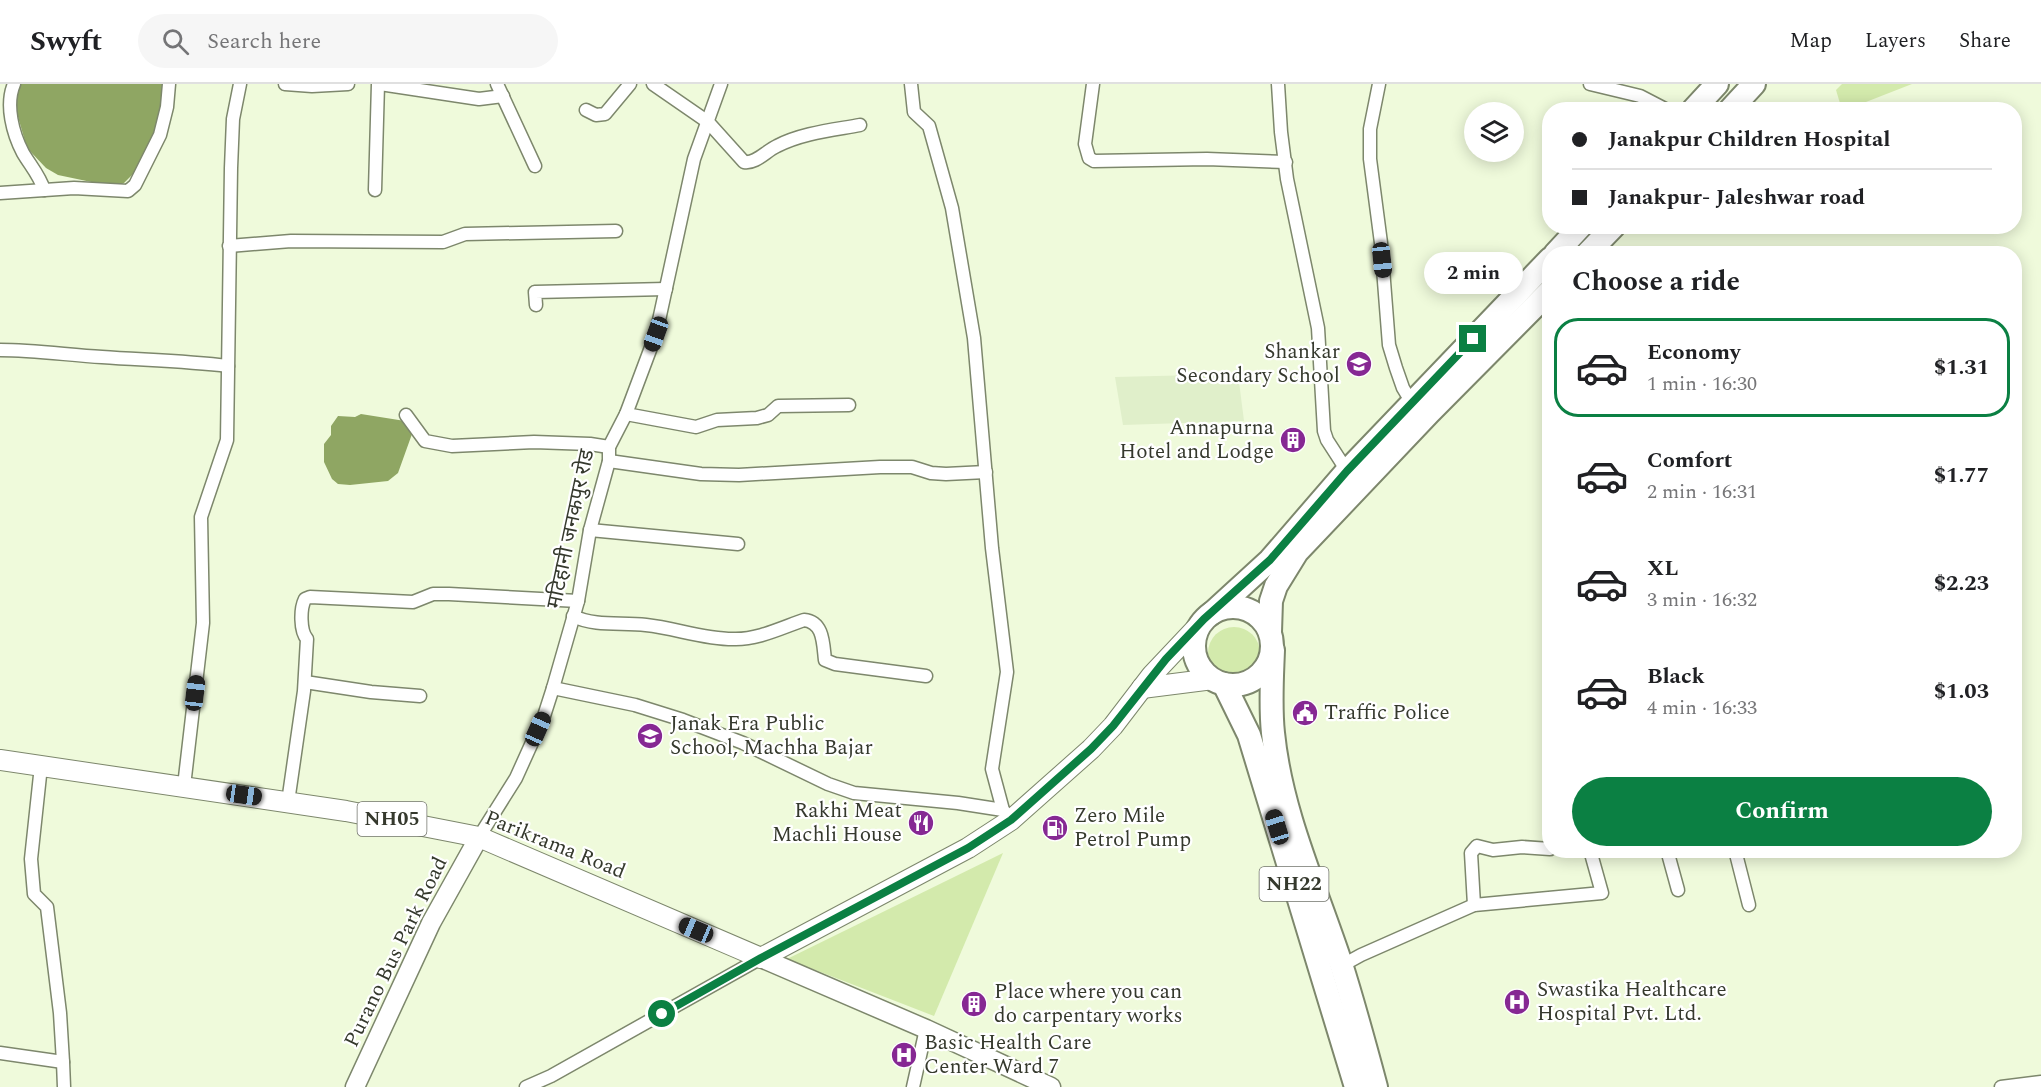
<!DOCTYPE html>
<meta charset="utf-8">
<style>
:root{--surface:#fff;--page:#f6f6f6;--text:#202124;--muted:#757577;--line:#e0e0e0;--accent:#0b8043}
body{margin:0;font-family:Spectral,"Noto Sans Devanagari",serif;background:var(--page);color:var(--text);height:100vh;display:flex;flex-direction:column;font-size:22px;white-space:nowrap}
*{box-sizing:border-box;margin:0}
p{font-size:20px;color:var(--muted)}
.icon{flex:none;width:33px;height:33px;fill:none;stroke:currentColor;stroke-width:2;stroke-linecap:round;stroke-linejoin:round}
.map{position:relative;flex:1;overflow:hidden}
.drawer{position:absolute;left:1542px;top:162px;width:480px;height:612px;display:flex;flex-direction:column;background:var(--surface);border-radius:24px;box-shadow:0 3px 15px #0003}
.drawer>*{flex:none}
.guide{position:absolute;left:1542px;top:18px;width:480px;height:132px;border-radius:24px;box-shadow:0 3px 15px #0003;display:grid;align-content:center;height:132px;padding:0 30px;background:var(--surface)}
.tools{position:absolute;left:1464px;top:18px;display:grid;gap:12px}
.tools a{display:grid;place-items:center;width:60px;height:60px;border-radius:50%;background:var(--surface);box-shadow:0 3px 15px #0003;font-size:30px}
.end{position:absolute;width:27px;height:27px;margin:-14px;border:8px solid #0b8043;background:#fff;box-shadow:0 0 0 3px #fff}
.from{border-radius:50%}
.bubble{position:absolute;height:42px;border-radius:21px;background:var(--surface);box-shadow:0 3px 15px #0003;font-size:20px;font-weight:700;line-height:42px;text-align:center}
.car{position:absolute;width:18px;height:36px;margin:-18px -9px;border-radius:8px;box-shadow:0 0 4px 2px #0007;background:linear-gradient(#222 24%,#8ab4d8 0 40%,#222 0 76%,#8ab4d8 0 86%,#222 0)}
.guide b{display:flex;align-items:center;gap:21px;height:57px;font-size:22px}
.guide b+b{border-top:2px solid var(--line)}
.guide i{width:15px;height:15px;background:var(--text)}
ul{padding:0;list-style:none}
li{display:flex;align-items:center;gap:18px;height:99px;margin:0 12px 9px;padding:0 18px;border:3px solid transparent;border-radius:24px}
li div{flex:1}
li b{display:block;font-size:22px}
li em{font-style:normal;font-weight:700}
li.active{border-color:var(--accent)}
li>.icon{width:54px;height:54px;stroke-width:1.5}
h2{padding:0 30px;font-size:27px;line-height:72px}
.primary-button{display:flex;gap:12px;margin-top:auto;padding:12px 30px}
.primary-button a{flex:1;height:69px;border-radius:36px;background:var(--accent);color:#fff;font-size:24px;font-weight:700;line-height:69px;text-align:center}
header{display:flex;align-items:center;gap:36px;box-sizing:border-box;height:84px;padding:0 30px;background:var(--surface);border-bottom:2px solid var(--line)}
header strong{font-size:28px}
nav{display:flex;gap:33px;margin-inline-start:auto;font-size:21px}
.search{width:420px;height:54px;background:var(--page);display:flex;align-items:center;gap:15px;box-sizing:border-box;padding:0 21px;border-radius:33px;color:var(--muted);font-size:22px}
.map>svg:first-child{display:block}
</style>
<header>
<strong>Swyft</strong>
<div class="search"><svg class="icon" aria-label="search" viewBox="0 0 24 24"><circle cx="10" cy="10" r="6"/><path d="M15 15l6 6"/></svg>Search here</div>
<nav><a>Map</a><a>Layers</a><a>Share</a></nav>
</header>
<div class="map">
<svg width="2041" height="1003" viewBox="0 0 2041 1003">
<rect width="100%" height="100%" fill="#effadb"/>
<polygon fill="#e0efca" points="1238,290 1244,337 1123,341 1115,293"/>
<g fill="#d3eaac">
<polygon points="1842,0 1912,0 1848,25 1842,26 1836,6"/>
<circle cx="1234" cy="569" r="26"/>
<polygon points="1003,769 934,932 787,875"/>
</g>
<g fill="#8fa663">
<polygon points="21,0 162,0 161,25 156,54 139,84 124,99 115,103 58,91 46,84 27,64 14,19"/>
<polygon points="361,330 405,337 412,350 398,389 388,397 350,401 338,400 332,395 324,378 324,360 331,351 331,342 338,332 355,333"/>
</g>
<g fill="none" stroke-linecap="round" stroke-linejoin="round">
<g stroke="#7d876c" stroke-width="15">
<g id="street">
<path d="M 14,0 C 5,21 13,50 23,69 C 30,81 40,92 44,106"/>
<polyline points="285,0 312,2 348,0"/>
<polyline points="380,0 479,15 503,12"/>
<polyline points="497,0 535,82"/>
<path d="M 653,0 L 708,38 L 744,78 C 756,80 766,67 777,62 C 802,49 833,46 860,41"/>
<polyline points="911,0 914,28 929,42 952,124 974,254 992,464 1007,588 992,685 1003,726 1011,736"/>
<polyline points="1093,0 1085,60 1089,74 1094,77 1207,75 1286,78"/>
<polyline points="1278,0 1281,48 1287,95 1318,244 1324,347 1327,356 1347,387"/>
<polyline points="1379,0 1370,45 1370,75 1381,159 1389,261 1396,284 1403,304 1412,319"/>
<polyline points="1590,0 1640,12 1667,26"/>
<polyline points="586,26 596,31 605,30 630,0"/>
<polyline points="375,106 378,0"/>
<polyline points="0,109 74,104 128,107 135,101 160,51 167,23 169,0"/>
<polyline points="229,162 291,157 443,158 465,150 616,147"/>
<polyline points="536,221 535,208 666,205"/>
<path d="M 0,266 C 34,266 68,271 102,273 C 144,276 186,277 228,282"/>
<polyline points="626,330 696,343 717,336 757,334 768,331 778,322 849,321"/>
<polyline points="406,331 425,357 452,362 534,358 590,360 609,363"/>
<polyline points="609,377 701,390 739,391 880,383 912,383 931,389 946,390 986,388"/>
<polyline points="590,446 738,460"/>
<path d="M 573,532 C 596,543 621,538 646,541 C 675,544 703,555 733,555 C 757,556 781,544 804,536 C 824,538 823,560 825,576 L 835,580 L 926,592"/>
<polyline points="305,598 371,608 420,612"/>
<polyline points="553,604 635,621 683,636 743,659 828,700 854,709 958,719 1003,726"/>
<polyline points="184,702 203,539 201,433 227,356 231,84 233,35 240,0"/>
<path d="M 288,718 L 304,607 L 307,555 C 300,547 300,525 305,515 L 310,513 L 413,518 L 433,510 L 449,510 L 578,517"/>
<polyline points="479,753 516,694 544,632 553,604 578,517 590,446 609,377 609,363 626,330 656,250 694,75 721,0"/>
<polyline points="1667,766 1678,806"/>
<polyline points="1735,766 1749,821"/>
<polyline points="1474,821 1471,769 1477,762 1493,766 1522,763 1550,765"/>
<polyline points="1341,882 1361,871 1474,821 1602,809 1590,766"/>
<polyline points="0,969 63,978 60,929 47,823 34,810 31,775 41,682"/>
<polyline points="63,978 64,1003"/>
<polyline points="526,1003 551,992 761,874"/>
<polyline points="913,1003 926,945"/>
<polyline points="2001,1003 2041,998"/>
</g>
</g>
<g stroke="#7d876c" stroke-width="21">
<g id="secondary">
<polyline points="761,874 926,945 1051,1003"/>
<polyline points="355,1003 431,839 479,753"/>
</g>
</g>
<g stroke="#7d876c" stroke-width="22">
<g id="primary">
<polyline points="1142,604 1213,595"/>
<polyline points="0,676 346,727 479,753 761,874 968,764 1011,736 1091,665 1113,642 1152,591 1202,538"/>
</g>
</g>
<g stroke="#7d876c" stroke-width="26">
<g id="highway">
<polyline points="1693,26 1717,0"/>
<polyline points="1730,26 1754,0"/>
<polyline points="1555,170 1581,142"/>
<polyline points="1587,170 1614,142"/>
<circle cx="1233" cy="562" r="39"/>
<polyline points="1211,530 1270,476 1347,387 1550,175"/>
<polyline points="1270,548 1271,517 1276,502 1297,468 1429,329 1550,207"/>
<path d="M 1273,566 C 1272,594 1270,621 1273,649 C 1281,729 1316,804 1341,880 C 1354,921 1365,962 1376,1003"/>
<polyline points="1224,600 1249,651 1356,1003"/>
</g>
</g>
<use href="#street" stroke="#fff" stroke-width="12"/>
<use href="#secondary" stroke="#fff" stroke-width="18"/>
<use href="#primary" stroke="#fff" stroke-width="20"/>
<use href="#highway" stroke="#fff" stroke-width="22"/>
</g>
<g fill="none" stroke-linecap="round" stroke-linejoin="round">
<polyline stroke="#0b8043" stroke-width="8" points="662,930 761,874 968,764 1011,736 1091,665 1113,642 1166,575 1204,535 1270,476 1347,387 1473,255"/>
</g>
<defs>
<g id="school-disc" transform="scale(1.35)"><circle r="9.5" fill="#862893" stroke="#fff"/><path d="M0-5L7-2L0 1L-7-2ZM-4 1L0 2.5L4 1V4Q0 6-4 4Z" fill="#fff"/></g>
<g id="building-disc" transform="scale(1.35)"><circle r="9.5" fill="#862893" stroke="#fff"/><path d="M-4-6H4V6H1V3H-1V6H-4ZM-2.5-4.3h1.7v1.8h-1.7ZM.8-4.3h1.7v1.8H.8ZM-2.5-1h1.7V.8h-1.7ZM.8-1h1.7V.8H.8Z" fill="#fff"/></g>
<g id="civic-disc" transform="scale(1.35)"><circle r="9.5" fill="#862893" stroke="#fff"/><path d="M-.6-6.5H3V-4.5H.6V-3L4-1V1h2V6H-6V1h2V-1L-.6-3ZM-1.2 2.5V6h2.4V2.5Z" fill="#fff"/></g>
<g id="restaurant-disc" transform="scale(1.35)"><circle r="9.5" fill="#862893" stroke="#fff"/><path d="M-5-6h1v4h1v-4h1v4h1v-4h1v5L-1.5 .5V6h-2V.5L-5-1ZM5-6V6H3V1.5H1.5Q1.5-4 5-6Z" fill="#fff"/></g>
<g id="fuel-disc" transform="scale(1.35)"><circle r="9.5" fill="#862893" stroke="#fff"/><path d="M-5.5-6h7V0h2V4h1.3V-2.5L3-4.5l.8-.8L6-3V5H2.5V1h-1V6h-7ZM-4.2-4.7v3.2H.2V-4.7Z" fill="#fff"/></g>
<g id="hospital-disc" transform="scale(1.35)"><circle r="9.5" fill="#862893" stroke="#fff"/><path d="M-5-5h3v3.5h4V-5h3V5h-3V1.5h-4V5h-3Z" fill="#fff"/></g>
</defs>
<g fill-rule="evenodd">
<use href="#school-disc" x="1359" y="280"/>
<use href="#building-disc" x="1293" y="356"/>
<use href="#civic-disc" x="1305" y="629"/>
<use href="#school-disc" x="650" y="652"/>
<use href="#restaurant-disc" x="921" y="739"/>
<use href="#fuel-disc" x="1055" y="744"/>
<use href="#hospital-disc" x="1517" y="918"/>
<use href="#building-disc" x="974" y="920"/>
<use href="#hospital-disc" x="904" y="971"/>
</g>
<g text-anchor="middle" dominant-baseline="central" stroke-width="4.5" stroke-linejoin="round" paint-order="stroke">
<g fill="#fff" stroke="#72746c" stroke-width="1.5">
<rect x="357.5" y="718" width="69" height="34" rx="4.5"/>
<rect x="1259.5" y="783" width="69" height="34" rx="4.5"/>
</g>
<g font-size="20" font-weight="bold" fill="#35392d">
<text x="392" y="735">NH05</text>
<text x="1294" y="800">NH22</text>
</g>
<g font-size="21" fill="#35392d" stroke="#fff" text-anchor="start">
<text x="1340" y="268" text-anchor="end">Shankar<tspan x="1340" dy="24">Secondary School</tspan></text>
<text x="1274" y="344" text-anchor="end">Annapurna<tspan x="1274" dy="24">Hotel and Lodge</tspan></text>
<text x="1324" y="629">Traffic Police</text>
<text x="670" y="640">Janak Era Public<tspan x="670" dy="24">School, Machha Bajar</tspan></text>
<text x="902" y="727" text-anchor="end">Rakhi Meat<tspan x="902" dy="24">Machli House</tspan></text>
<text x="1074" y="732">Zero Mile<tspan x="1074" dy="24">Petrol Pump</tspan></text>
<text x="1537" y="906">Swastika Healthcare<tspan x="1537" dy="24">Hospital Pvt. Ltd.</tspan></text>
<text x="994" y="908">Place where you can<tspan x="994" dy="24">do carpentary works</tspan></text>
<text x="924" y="959">Basic Health Care<tspan x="924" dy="24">Center Ward 7</tspan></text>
</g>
<g font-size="21" fill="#35392d" stroke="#fff">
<text transform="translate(571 445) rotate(-78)">मटिहानी जनकपुर रोड</text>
<text transform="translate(555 761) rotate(22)">Parikrama Road</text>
<text transform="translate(396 868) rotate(-64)">Purano Bus Park Road</text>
</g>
</g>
</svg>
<div class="tools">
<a><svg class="icon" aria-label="layers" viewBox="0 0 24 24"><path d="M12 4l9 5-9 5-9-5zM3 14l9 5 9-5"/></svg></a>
</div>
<i class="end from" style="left:662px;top:930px"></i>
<i class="end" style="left:1473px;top:255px"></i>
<div class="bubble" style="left:1424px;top:168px;width:99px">2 min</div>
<i class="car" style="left:1382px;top:176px;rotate:174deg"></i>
<i class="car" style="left:656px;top:250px;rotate:200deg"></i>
<i class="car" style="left:195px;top:609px;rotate:7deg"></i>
<i class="car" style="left:538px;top:645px;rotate:24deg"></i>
<i class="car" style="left:244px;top:711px;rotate:98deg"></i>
<i class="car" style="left:1277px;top:743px;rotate:343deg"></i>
<i class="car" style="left:696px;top:846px;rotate:293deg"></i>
<div class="guide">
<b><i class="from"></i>Janakpur Children Hospital</b>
<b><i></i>Janakpur- Jaleshwar road</b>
</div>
<section class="drawer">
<h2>Choose a ride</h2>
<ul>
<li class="active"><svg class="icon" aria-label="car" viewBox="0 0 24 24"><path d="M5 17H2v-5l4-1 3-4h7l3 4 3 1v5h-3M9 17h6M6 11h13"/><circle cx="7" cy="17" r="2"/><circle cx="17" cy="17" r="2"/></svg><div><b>Economy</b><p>1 min · 16:30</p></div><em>$1.31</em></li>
<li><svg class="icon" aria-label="car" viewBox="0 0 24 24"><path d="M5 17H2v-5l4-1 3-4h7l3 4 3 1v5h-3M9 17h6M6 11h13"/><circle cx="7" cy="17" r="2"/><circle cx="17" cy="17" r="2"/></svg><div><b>Comfort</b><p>2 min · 16:31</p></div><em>$1.77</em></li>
<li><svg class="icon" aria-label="car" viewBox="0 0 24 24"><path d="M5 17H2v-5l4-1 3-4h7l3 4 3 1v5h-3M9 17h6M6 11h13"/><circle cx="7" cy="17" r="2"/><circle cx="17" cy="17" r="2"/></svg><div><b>XL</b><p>3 min · 16:32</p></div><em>$2.23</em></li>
<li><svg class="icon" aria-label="car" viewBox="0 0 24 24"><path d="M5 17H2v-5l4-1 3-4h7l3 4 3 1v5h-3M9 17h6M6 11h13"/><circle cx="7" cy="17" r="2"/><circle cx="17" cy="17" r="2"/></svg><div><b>Black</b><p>4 min · 16:33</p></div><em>$1.03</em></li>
</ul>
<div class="primary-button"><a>Confirm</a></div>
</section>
</div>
